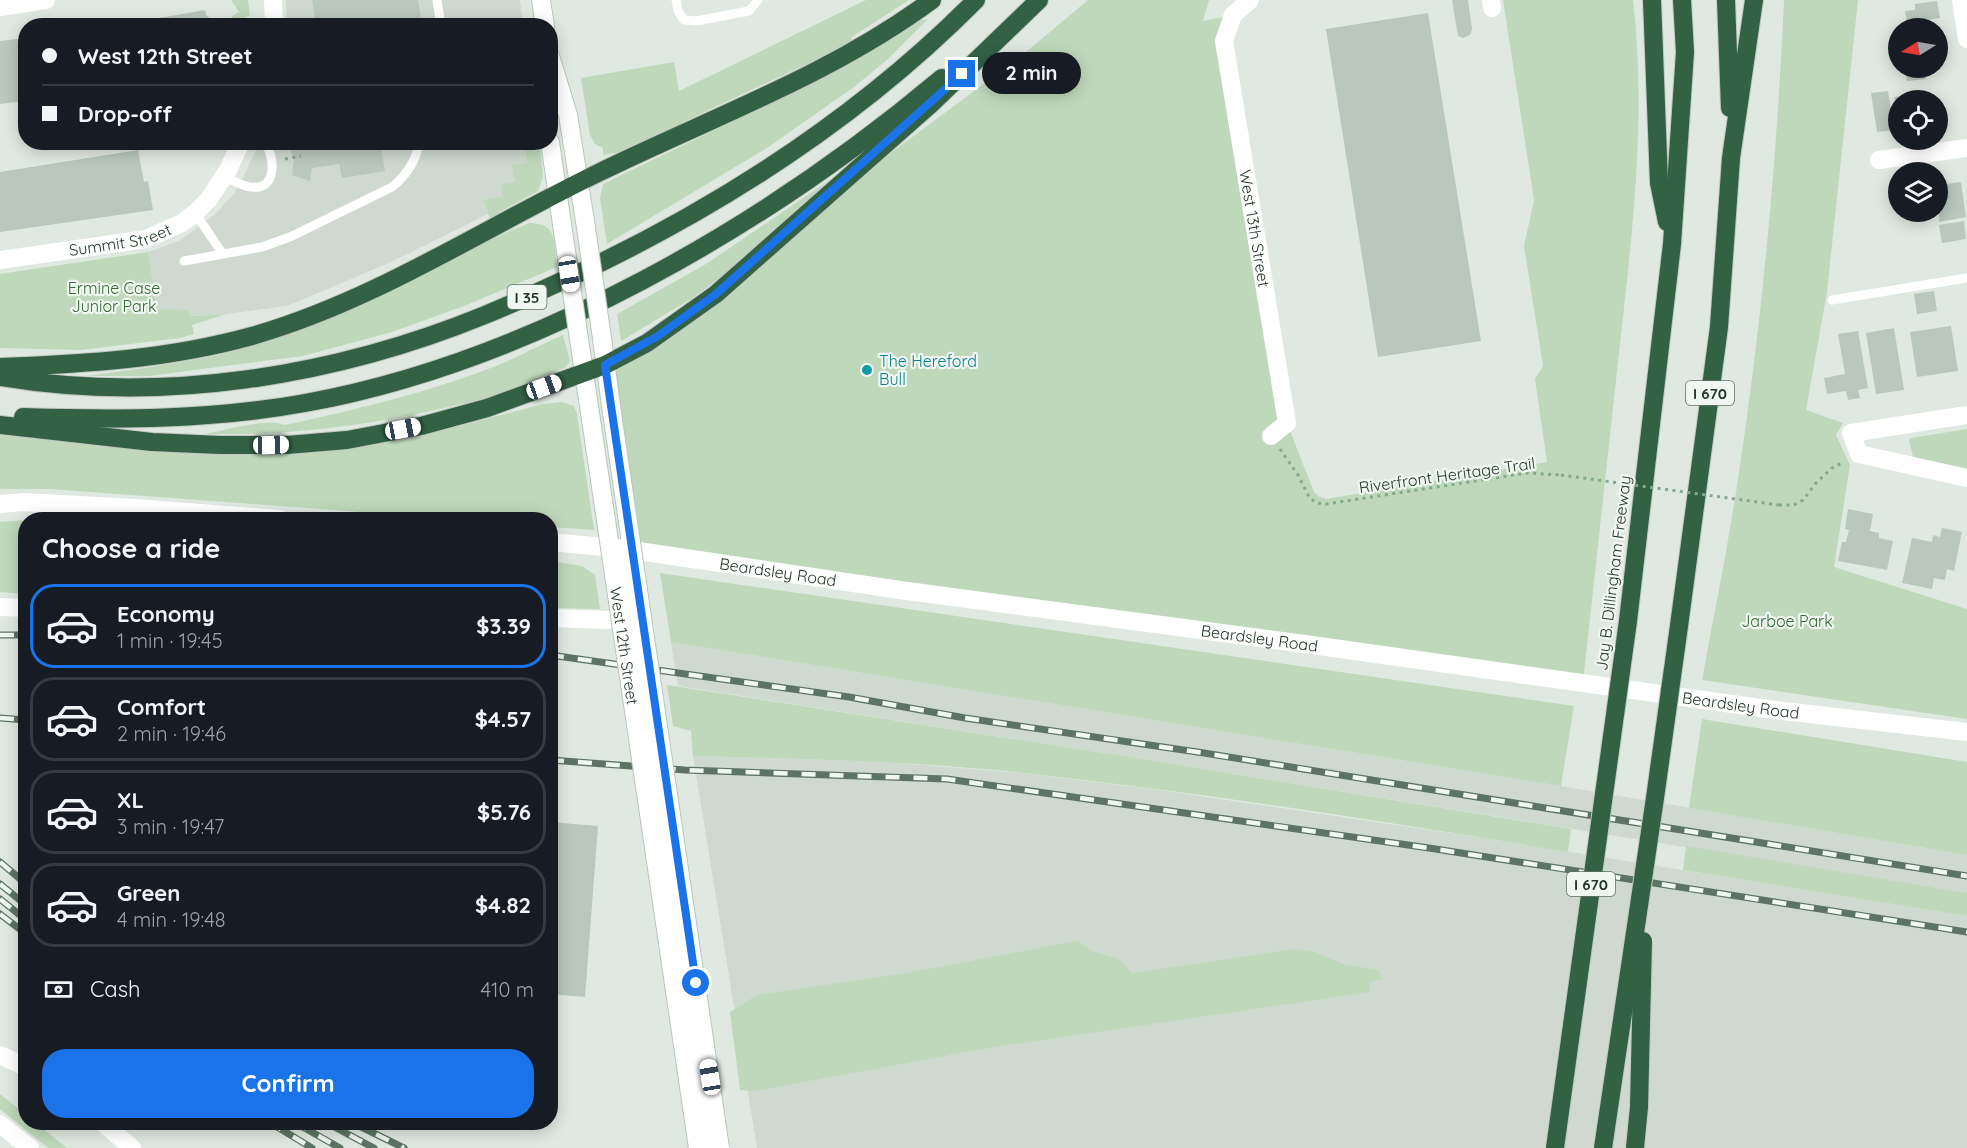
<!DOCTYPE html>
<meta charset="utf-8">
<style>
:root{--surface:#171b24;--page:#242831;--text:#f1f3f6;--muted:#9ea1a6;--line:#363941;--accent:#1a73e8}
body{margin:0;font-family:Quicksand,sans-serif;background:var(--page);color:var(--text);height:100vh;display:flex;flex-direction:column;font-size:22px;white-space:nowrap}
*{box-sizing:border-box;margin:0}
p{font-size:20px;color:var(--muted)}
.icon{flex:none;width:33px;height:33px;fill:none;stroke:currentColor;stroke-width:2;stroke-linecap:round;stroke-linejoin:round}
.map{position:relative;flex:1;overflow:hidden}
.drawer{position:absolute;left:18px;top:512px;width:540px;height:618px;display:flex;flex-direction:column;background:var(--surface);border-radius:24px;box-shadow:0 3px 15px #0003}
.drawer>*{flex:none}
.hud{position:absolute;left:18px;top:18px;width:540px;height:132px;border-radius:24px;box-shadow:0 3px 15px #0003;display:grid;align-content:center;height:132px;padding:0 24px;background:var(--surface)}
.needle{width:39px;rotate:259deg}
.buttons{position:absolute;left:1888px;top:18px;display:grid;gap:12px}
.buttons a{display:grid;place-items:center;width:60px;height:60px;border-radius:50%;background:var(--surface);box-shadow:0 3px 15px #0003;font-size:30px}
.end{position:absolute;width:27px;height:27px;margin:-14px;border:8px solid #1a73e8;background:#fff;box-shadow:0 0 0 3px #fff}
.from{border-radius:50%}
.bubble{position:absolute;height:42px;border-radius:21px;background:var(--surface);box-shadow:0 3px 15px #0003;font-size:20px;font-weight:700;line-height:42px;text-align:center}
.car{position:absolute;width:18px;height:36px;margin:-18px -9px;border-radius:8px;box-shadow:0 0 4px 2px #0007;background:linear-gradient(#fff 24%,#345 0 40%,#fff 0 76%,#345 0 86%,#fff 0)}
.hud b{display:flex;align-items:center;gap:21px;height:57px;font-size:22px}
.hud b+b{border-top:2px solid var(--line)}
.hud i{width:15px;height:15px;background:var(--text)}
ul{padding:0;list-style:none}
li{display:flex;align-items:center;gap:18px;height:84px;margin:0 12px 9px;padding:0 12px;border:3px solid var(--line);border-radius:24px}
li div{flex:1}
li b{display:block;font-size:22px}
li em{font-style:normal;font-weight:700}
li.on{border-color:var(--accent)}
li>.icon{width:54px;height:54px;stroke-width:1.5}
h2{padding:0 24px;font-size:27px;line-height:72px}
.pay{display:flex;align-items:center;gap:15px;height:66px;padding:0 24px;font-size:22px}
.pay p{margin-inline-start:auto}
.primary-button{display:flex;gap:12px;margin-top:auto;padding:12px 24px}
.primary-button a{flex:1;height:69px;border-radius:24px;background:var(--accent);color:#fff;font-size:24px;font-weight:700;line-height:69px;text-align:center}
.map>svg:first-child{display:block}
</style>
<div class="map">
<svg width="1967" height="1148" viewBox="0 0 1967 1148">
<rect width="100%" height="100%" fill="#e0e9e1"/>
<g fill="#cfd9d0">
<polygon points="286,0 520,0 523,25 287,25"/>
<polygon points="259,143 540,143 540,147 525,150 527,163 504,197 483,200 488,214 389,263 287,306 226,314 158,317 148,252 179,241 214,215 234,194 242,180"/>
<polygon points="671,642 1561,786 1967,855 1967,893 1155,761 678,686"/>
<polygon points="693,756 873,761 1022,773 1153,789 1477,837 1967,916 1967,1148 757,1148"/>
</g>
<g fill="#bfd8bb">
<polygon points="231,0 248,0 250,15 238,21 231,17 239,12"/>
<polygon points="866,0 909,0 852,37 851,43 620,152 603,155 603,148 595,144 590,135 581,78 674,62 679,91"/>
<path d="M 1088,0 L 1209,0 L 1203,21 L 1233,15 L 1224,41 L 1287,423 L 1314,492 L 1318,496 L 1326,499 L 1547,462 L 1535,379 L 1543,366 L 1524,246 L 1534,200 L 1503,0 L 1633,0 C 1647,118 1632,236 1619,353 C 1607,463 1595,573 1583,683 L 633,557 L 605,365 L 1020,57 Z"/>
<path d="M 1784,0 L 1858,0 L 1827,292 L 1806,410 L 1843,423 L 1836,435 L 1850,465 L 1834,567 L 1967,609 L 1967,719 L 1702,680 C 1714,613 1728,547 1738,479 C 1762,321 1777,160 1784,0 Z"/>
<polygon points="928,19 888,59 854,87 767,148 607,244 600,198 603,184 777,100 891,40 921,20"/>
<polygon points="540,147 543,177 538,191 501,211 490,219 483,200 503,196 501,184 515,182 512,165 527,163 525,150"/>
<polygon points="834,177 729,271 691,299 621,341 617,314 706,264"/>
<path d="M 529,223 C 559,223 554,244 557,267 L 464,306 L 392,332 L 303,356 L 149,376 L 85,376 C 147,368 209,360 269,341 C 351,315 428,271 505,233 Z"/>
<polygon points="148,252 157,309 188,310 190,316 226,314 192,325 194,334 180,338 81,350 0,348 0,274"/>
<path d="M 563,335 L 570,361 L 565,368 C 548,374 532,383 515,390 C 493,399 467,402 444,408 C 365,426 286,436 205,434 C 227,430 264,418 285,425 C 358,409 431,392 501,364 C 522,355 542,344 563,335 Z"/>
<polygon points="562,402 574,406 577,414 594,530 551,527 550,519 455,519 50,489 0,489 0,435 347,449 421,436 543,404"/>
<polygon points="1967,429 1967,471 1913,457 1909,440 1911,438"/>
<polygon points="25,520 25,594 0,592 0,522"/>
<polygon points="550,561 582,566 595,575 600,609 551,608"/>
<polygon points="660,573 1574,706 1561,786 671,642"/>
<path d="M 667,685 L 1155,761 L 1571,829 L 1568,852 C 1387,822 1206,793 1024,773 C 914,761 804,759 693,756 L 691,731 L 673,726 Z"/>
<polygon points="1702,719 1967,762 1967,855 1689,808"/>
<polygon points="1686,846 1967,893 1967,916 1683,870"/>
<polygon points="1077,941 1094,952 1119,959 1132,973 1295,949 1315,952 1343,964 1379,970 1382,979 1370,982 1370,992 988,1048 755,1091 740,1090 730,1012 757,995 907,973"/>
<polygon points="0,1094 25,1114 26,1122 35,1122 67,1148 48,1148 0,1109"/>
</g>
<g fill="#b9c7bc">
<polygon points="312,0 418,0 422,26 316,26"/>
<polygon points="1452,0 1468,0 1472,29 1470,35 1463,38 1458,36"/>
<polygon points="1937,1 1940,18 1907,23 1905,11 1915,10 1915,4"/>
<polygon points="205,10 206,15 214,22 213,26 114,26"/>
<polygon points="1428,13 1481,341 1378,357 1326,29"/>
<polygon points="26,38 26,101 0,104 0,41"/>
<polygon points="1905,68 1924,68 1926,79 1907,81"/>
<polygon points="1888,91 1894,130 1877,132 1871,93"/>
<polygon points="1909,95 1910,100 1899,100 1898,119 1894,97"/>
<polygon points="288,142 380,142 385,171 342,178 339,164 312,168 310,181 292,175 294,160"/>
<polygon points="138,150 144,182 148,181 153,210 0,232 0,172"/>
<polygon points="1961,182 1966,217 1939,222 1938,185"/>
<polygon points="1964,221 1966,239 1942,243 1939,225"/>
<polygon points="1934,291 1937,311 1917,314 1914,294"/>
<polygon points="1951,326 1958,371 1917,377 1910,332"/>
<polygon points="1894,328 1904,390 1876,394 1866,333"/>
<polygon points="1858,331 1868,388 1858,390 1860,398 1848,400 1846,391 1827,394 1824,378 1845,374 1838,334"/>
<polygon points="1848,509 1873,514 1870,531 1879,533 1879,538 1893,541 1887,570 1838,561 1842,542 1846,542 1849,530 1845,529"/>
<polygon points="1942,528 1962,532 1954,571 1947,569 1945,580 1934,578 1932,589 1902,583 1912,538 1932,542 1933,535 1940,537"/>
<polygon points="550,822 598,826 585,997 550,994"/>
</g>
<g fill="none" stroke-linecap="round" stroke-linejoin="round">
<g stroke="#b5c8b9" stroke-width="20">
<g id="secondary">
<polyline points="541,0 545,26"/>
<polyline points="550,56 568,115 585,221"/>
<polyline points="550,142 563,231"/>
<polyline points="601,331 612,413"/>
<polyline points="579,339 607,527"/>
</g>
</g>
<g stroke="#c1c7c3" stroke-width="20">
<g id="motorway">
<polyline points="1652,0 1659,183 1667,222"/>
<polyline points="1726,0 1730,108"/>
<path d="M 0,367 C 86,364 169,359 252,336 C 375,301 484,228 598,173 C 710,118 831,75 932,0"/>
<path d="M 0,377 C 162,404 333,377 485,315 C 522,300 558,283 594,266 C 734,198 866,111 976,0"/>
<path d="M 23,417 C 118,420 212,420 305,403 C 532,362 767,225 942,78"/>
<polyline points="0,425 152,442 220,445 287,445 347,440 421,426 487,408 605,365 647,343 716,294 931,104 1039,0"/>
<polyline points="1628,621 1672,244 1685,52 1682,0"/>
<polyline points="1679,626 1719,327 1731,158 1754,0"/>
</g>
</g>
<g stroke="#84aa8e" stroke-width="3" stroke-dasharray="3 4.5" stroke-linecap="butt">
<polyline points="230,23 232,26"/>
<polyline points="285,159 301,156"/>
<polyline points="1280,449 1298,475 1309,497 1316,503 1326,504 1527,473 1561,475"/>
<polyline points="1779,505 1794,505 1803,500 1816,483 1832,468 1844,462"/>
</g>
<g stroke="#fff" stroke-width="9">
<polyline points="437,0 441,26"/>
<polyline points="676,0 678,11 684,20 696,21 749,11 758,0"/>
<path d="M 224,177 C 232,180 242,186 250,187 C 278,191 275,158 265,142"/>
<polyline points="195,213 223,254"/>
<path d="M 184,261 L 262,247 L 290,237 L 392,187 C 404,178 419,158 418,142"/>
<polyline points="1832,300 1967,278"/>
</g>
<g stroke="#fff" stroke-width="18">
<polyline points="273,0 274,26"/>
<path id="s1" d="M 1250,0 L 1233,15 L 1224,41 L 1287,423 L 1271,436"/>
<polyline points="1491,0 1492,8"/>
<polyline points="1961,0 1967,39"/>
<polyline points="0,7 46,0"/>
<polyline points="1879,160 1967,148"/>
<path id="s2" d="M 0,260 L 146,239 L 182,223 L 195,213 L 209,199 L 228,170 L 241,142"/>
<polyline points="1967,415 1851,433 1859,454 1967,478"/>
<polyline points="0,607 26,608"/>
<polyline points="550,618 608,620"/>
<polyline points="0,1055 26,1067"/>
<polyline points="102,1122 132,1148"/>
<polyline points="0,1124 30,1148"/>
</g>
<g stroke="#fff" stroke-width="18">
<polyline points="0,504 24,502 135,508 280,519"/>
<path id="s3" d="M 550,542 L 625,549 L 900,590 L 1312,645 L 1775,710 L 1967,732"/>
</g>
<use href="#secondary" stroke="#fff" stroke-width="18"/>
<use href="#motorway" stroke="#326144" stroke-width="18"/>
<g stroke="#5d7464" stroke-width="7">
<g id="rail">
<polyline points="0,635 26,635"/>
<polyline points="550,655 849,697 965,718 1204,753 1967,876"/>
<polyline points="0,718 26,720"/>
<polyline points="550,760 685,770 947,779 1429,848 1967,932"/>
<polyline points="0,862 26,884"/>
<polyline points="0,884 26,905"/>
<polyline points="0,899 26,920"/>
<polyline points="0,914 26,934"/>
<polyline points="269,1122 312,1148"/>
<polyline points="294,1122 340,1148"/>
<polyline points="325,1122 374,1148"/>
<polyline points="351,1122 404,1148"/>
</g>
</g>
<use href="#rail" stroke="#f0f6f1" stroke-width="4.5" stroke-dasharray="14" stroke-linecap="butt"/>
<g stroke="#b5c8b9" stroke-width="20" stroke-linecap="butt">
<g id="secondary-bridge">
<polyline points="585,221 601,331"/>
<polyline points="563,231 579,339"/>
<polyline points="612,413 720,1148"/>
<path id="s4" d="M 607,527 L 698,1148"/>
</g>
</g>
<g stroke="#c1c7c3" stroke-width="20" stroke-linecap="butt">
<g id="motorway-bridge">
<polyline points="1555,1148 1628,621"/>
<polyline points="1603,1148 1655,798 1679,626"/>
<polyline points="1635,1148 1639,1107 1643,941"/>
</g>
</g>
<polyline stroke="#84aa8e" stroke-width="3" stroke-dasharray="3 4.5" stroke-linecap="butt" points="1561,475 1779,505"/>
<polyline stroke="#fff" stroke-width="18" points="620,548 710,1148"/>
<use href="#secondary-bridge" stroke="#fff" stroke-width="18"/>
<use href="#motorway-bridge" stroke="#326144" stroke-width="18"/>
</g>
<g fill="none" stroke-linecap="round" stroke-linejoin="round">
<polyline stroke="#1a73e8" stroke-width="8" points="696,983 605,365 658,336 716,294 962,74"/>
</g>
<circle fill="#0f9aa8" stroke="#f0f6f1" stroke-width="2" cx="867" cy="370" r="6"/>
<g text-anchor="middle" dominant-baseline="central" stroke-width="4.5" stroke-linejoin="round" paint-order="stroke">
<g fill="#f0f6f1" stroke="#607165" stroke-width="1.5">
<rect x="507.5" y="285" width="39" height="24" rx="4.5"/>
<rect x="1686" y="381" width="48" height="24" rx="4.5"/>
<rect x="1567" y="872" width="48" height="24" rx="4.5"/>
</g>
<g font-size="15" font-weight="bold" fill="#233829">
<text x="527" y="297">I 35</text>
<text x="1710" y="393">I 670</text>
<text x="1591" y="884">I 670</text>
</g>
<g font-size="16" fill="#233829" stroke="#f0f6f1">
<text stroke="none"><textPath href="#s1" startOffset="240">West 13th Street</textPath></text>
<text stroke="none"><textPath href="#s2" startOffset="122">Summit Street</textPath></text>
<text transform="translate(1447 475) rotate(-8)">Riverfront Heritage Trail</text>
<text stroke="none"><textPath href="#s3" startOffset="230">Beardsley Road</textPath></text>
<text transform="translate(1613 573) rotate(-83)">Jay B. Dillingham Freeway</text>
<text stroke="none"><textPath href="#s3" startOffset="716">Beardsley Road</textPath></text>
<text stroke="none"><textPath href="#s4" startOffset="120">West 12th Street</textPath></text>
<text stroke="none"><textPath href="#s3" startOffset="1202">Beardsley Road</textPath></text>
</g>
<g font-size="16" fill="#336a31" stroke="#f0f6f1">
<text x="114" y="288">Ermine Case<tspan x="114" dy="18">Junior Park</tspan></text>
<text x="1787" y="621">Jarboe Park</text>
</g>
<g font-size="16" fill="#0d838f" stroke="#f0f6f1" text-anchor="start">
<text x="879" y="361">The Hereford<tspan x="879" dy="18">Bull</tspan></text>
</g>
</g>
</svg>
<div class="buttons">
<a><svg class="needle" viewBox="-14 -14 28 28"><path d="M0-13l5 13h-10z" fill="#e53935"/><path d="M0 13l5-13h-10z" fill="#9ea1a6"/></svg></a>
<a><svg class="icon" aria-label="locate" viewBox="0 0 24 24"><circle cx="12" cy="12" r="6"/><path d="M12 2v4M12 18v4M2 12h4M18 12h4"/></svg></a>
<a><svg class="icon" aria-label="layers" viewBox="0 0 24 24"><path d="M12 4l9 5-9 5-9-5zM3 14l9 5 9-5"/></svg></a>
</div>
<i class="end from" style="left:696px;top:983px"></i>
<i class="end" style="left:962px;top:74px"></i>
<div class="bubble" style="left:982px;top:52px;width:99px">2 min</div>
<i class="car" style="left:569px;top:274px;rotate:171deg"></i>
<i class="car" style="left:544px;top:387px;rotate:70deg"></i>
<i class="car" style="left:403px;top:429px;rotate:79deg"></i>
<i class="car" style="left:271px;top:445px;rotate:89deg"></i>
<i class="car" style="left:710px;top:1077px;rotate:351deg"></i>
<div class="hud">
<b><i class="from"></i>West 12th Street</b>
<b><i></i>Drop-off</b>
</div>
<section class="drawer">
<h2>Choose a ride</h2>
<ul>
<li class="on"><svg class="icon" aria-label="car" viewBox="0 0 24 24"><path d="M5 17H2v-5l4-1 3-4h7l3 4 3 1v5h-3M9 17h6M6 11h13"/><circle cx="7" cy="17" r="2"/><circle cx="17" cy="17" r="2"/></svg><div><b>Economy</b><p>1 min · 19:45</p></div><em>$3.39</em></li>
<li><svg class="icon" aria-label="car" viewBox="0 0 24 24"><path d="M5 17H2v-5l4-1 3-4h7l3 4 3 1v5h-3M9 17h6M6 11h13"/><circle cx="7" cy="17" r="2"/><circle cx="17" cy="17" r="2"/></svg><div><b>Comfort</b><p>2 min · 19:46</p></div><em>$4.57</em></li>
<li><svg class="icon" aria-label="car" viewBox="0 0 24 24"><path d="M5 17H2v-5l4-1 3-4h7l3 4 3 1v5h-3M9 17h6M6 11h13"/><circle cx="7" cy="17" r="2"/><circle cx="17" cy="17" r="2"/></svg><div><b>XL</b><p>3 min · 19:47</p></div><em>$5.76</em></li>
<li><svg class="icon" aria-label="car" viewBox="0 0 24 24"><path d="M5 17H2v-5l4-1 3-4h7l3 4 3 1v5h-3M9 17h6M6 11h13"/><circle cx="7" cy="17" r="2"/><circle cx="17" cy="17" r="2"/></svg><div><b>Green</b><p>4 min · 19:48</p></div><em>$4.82</em></li>
</ul>
<div class="pay"><svg class="icon" aria-label="cash" viewBox="0 0 24 24"><path d="M3 7h18v10H3z"/><circle cx="12" cy="12" r="2"/></svg>Cash<p>410 m</p></div>
<div class="primary-button"><a>Confirm</a></div>
</section>
</div>
